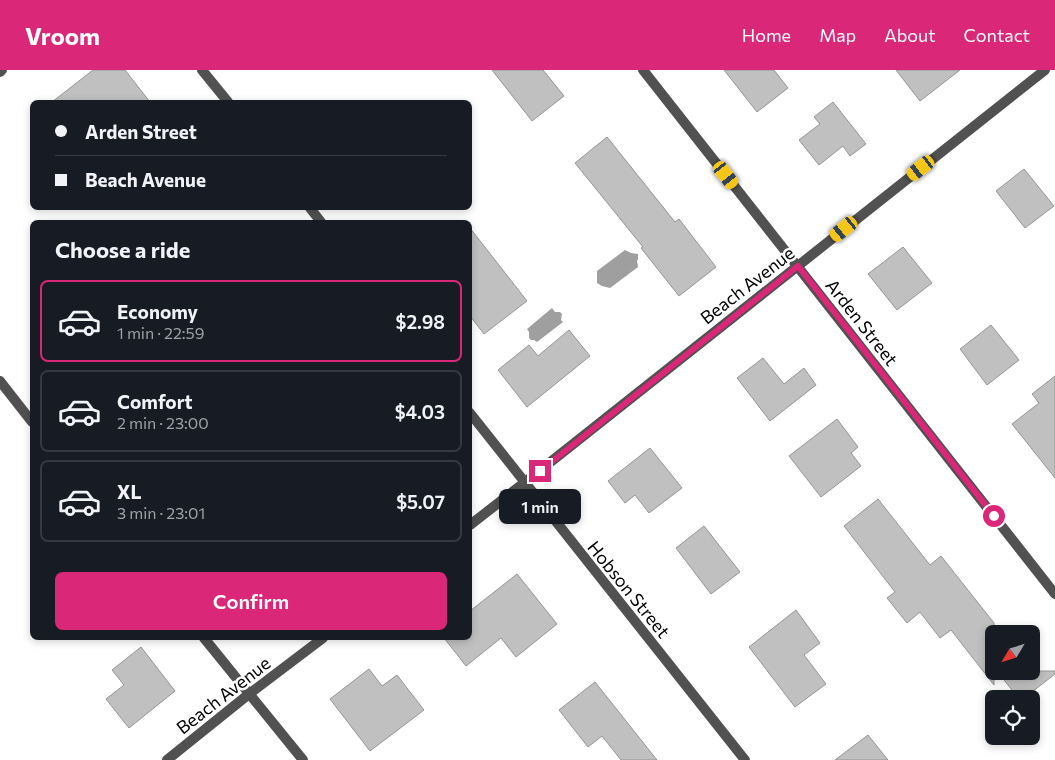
<!DOCTYPE html>
<meta charset="utf-8">
<style>
:root{--surface:#171b24;--page:#20242c;--text:#f1f3f6;--muted:#9ea1a6;--line:#363941;--accent:#db2777}
body{margin:0;font-family:Commissioner,sans-serif;background:var(--page);color:var(--text);height:100vh;display:flex;flex-direction:column;font-size:19px;white-space:nowrap}
*{box-sizing:border-box;margin:0}
p{font-size:16px;color:var(--muted)}
.icon{flex:none;width:28px;height:28px;fill:none;stroke:currentColor;stroke-width:2;stroke-linecap:round;stroke-linejoin:round}
.map{position:relative;flex:1;overflow:hidden}
.sheet{position:absolute;left:30px;top:150px;width:442px;height:420px;display:flex;flex-direction:column;background:var(--surface);border-radius:8px;box-shadow:0 2px 8px #0003}
.sheet>*{flex:none}
.banner{position:absolute;left:30px;top:30px;width:442px;height:110px;border-radius:8px;box-shadow:0 2px 8px #0003;display:grid;align-content:center;height:110px;padding:0 25px;background:var(--surface)}
.needle{width:32px;rotate:232deg}
.tools{position:absolute;left:985px;top:555px;display:grid;gap:10px}
.tools a{display:grid;place-items:center;width:55px;height:55px;border-radius:8px;background:var(--surface);box-shadow:0 2px 8px #0003;font-size:25px}
.end{position:absolute;width:22px;height:22px;margin:-11px;border:6px solid #db2777;background:#fff;box-shadow:0 0 0 2px #fff}
.from{border-radius:50%}
.bubble{position:absolute;height:35px;border-radius:8px;background:var(--surface);box-shadow:0 2px 8px #0003;font-size:16px;font-weight:600;line-height:35px;text-align:center}
.car{position:absolute;width:15px;height:30px;margin:-15px -8px;border-radius:6px;box-shadow:0 0 4px 1px #0007;background:linear-gradient(#f5c518 24%,#345 0 40%,#f5c518 0 76%,#345 0 86%,#f5c518 0)}
.banner b{display:flex;align-items:center;gap:18px;height:48px;font-size:19px}
.banner b+b{border-top:1px solid var(--line)}
.banner i{width:12px;height:12px;background:var(--text)}
ul{padding:0;list-style:none}
li{display:flex;align-items:center;gap:15px;height:82px;margin:0 10px 8px;padding:0 15px;border:2px solid var(--line);border-radius:8px}
li div{flex:1}
li b{display:block;font-size:19px}
li em{font-style:normal;font-weight:600}
li.on{border-color:var(--accent)}
li>.icon{width:45px;height:45px;stroke-width:1.5}
h2{padding:0 25px;font-size:22px;line-height:60px}
.primary-button{display:flex;gap:10px;margin-top:auto;padding:10px 25px}
.primary-button a{flex:1;height:58px;border-radius:8px;background:var(--accent);color:#fff;font-size:20px;font-weight:600;line-height:58px;text-align:center}
header{display:flex;align-items:center;gap:30px;box-sizing:border-box;height:70px;padding:0 25px;background:var(--accent);color:#fff}
header strong{font-size:24px}
nav{display:flex;gap:28px;margin-inline-start:auto;font-size:18px}
.map>svg:first-child{display:block}
</style>
<header>
<strong>Vroom</strong>
<nav><a>Home</a><a>Map</a><a>About</a><a>Contact</a></nav>
</header>
<div class="map">
<svg width="1055" height="690" viewBox="0 0 1055 690">
<rect width="100%" height="100%" fill="#fff"/>
<g fill="#9f9f9f">
<polygon points="625,180 631,183 638,184 638,189 637,191 638,197 610,218 602,216 597,213 597,201"/>
<polygon points="552,238 555,242 560,242 562,244 561,250 563,252 537,272 534,270 531,270 529,268 529,262 527,259"/>
</g>
<g fill="#c0c0c0" stroke="#959595">
<polygon points="93,0 125,0 150,32 52,32"/>
<polygon points="492,0 543,0 564,26 532,51"/>
<polygon points="724,0 774,0 788,18 757,42"/>
<polygon points="896,0 960,0 920,31"/>
<polygon points="833,32 866,74 850,86 843,76 819,95 799,70 820,54 814,47"/>
<polygon points="607,67 675,152 679,149 716,197 679,226 641,178 643,177 575,93"/>
<polygon points="1024,99 1054,136 1025,158 996,121"/>
<polygon points="470,158 527,231 484,264 470,246"/>
<polygon points="903,177 932,213 897,240 868,204"/>
<polygon points="991,255 1019,290 987,315 960,279"/>
<polygon points="569,260 590,286 527,337 498,300 529,275 538,286"/>
<polygon points="763,288 784,314 804,298 816,315 770,351 737,308"/>
<polygon points="1055,306 1055,408 1012,354 1039,333 1032,324"/>
<polygon points="837,349 858,377 851,383 861,396 821,427 789,386"/>
<polygon points="650,378 682,418 649,443 635,425 625,433 608,411"/>
<polygon points="878,429 930,495 941,486 994,553 994,615 951,560 940,568 920,542 907,553 887,528 895,522 844,456"/>
<polygon points="704,456 740,502 711,524 676,478"/>
<polygon points="517,504 557,554 516,587 501,568 466,596 444,568 470,568 470,541"/>
<polygon points="796,540 820,573 804,585 826,614 795,637 749,577"/>
<polygon points="141,577 175,621 129,658 106,629 124,615 112,600"/>
<polygon points="369,599 382,616 397,605 424,640 370,681 330,629"/>
<polygon points="997,601 1055,601 1055,604 1023,629 1019,629"/>
<polygon points="595,612 657,690 621,690 602,666 588,677 559,640"/>
<polygon points="868,665 888,690 835,690"/>
</g>
<g fill="none" stroke-linecap="round" stroke-linejoin="round">
<g stroke="#515151" stroke-width="10">
<polyline points="202,0 228,32"/>
<polyline points="643,0 1055,524"/>
<polyline points="0,2 2,0"/>
<polyline points="310,138 321,152"/>
<polyline points="0,311 32,352"/>
<polyline points="470,343 745,690"/>
<polyline points="470,455 524,413 1045,0"/>
<polyline points="204,568 303,690"/>
<polyline points="167,690 249,624 323,568"/>
</g>
</g>
<g fill="none" stroke-linecap="round" stroke-linejoin="round">
<polyline stroke="#db2777" stroke-width="6" points="540,401 798,196 994,446"/>
</g>
<g text-anchor="middle" dominant-baseline="central" stroke-width="5" stroke-linejoin="round" paint-order="stroke">
<g font-size="18" fill="#000" stroke="#fff">
<text transform="translate(747 215) rotate(-38)">Beach Avenue</text>
<text transform="translate(862 252) rotate(52)">Arden Street</text>
<text transform="translate(629 519) rotate(51)">Hobson Street</text>
<text transform="translate(223 625) rotate(-38)">Beach Avenue</text>
</g>
</g>
</svg>
<div class="tools">
<a><svg class="needle" viewBox="-14 -14 28 28"><path d="M0-13l5 13h-10z" fill="#e53935"/><path d="M0 13l5-13h-10z" fill="#9ea1a6"/></svg></a>
<a><svg class="icon" aria-label="locate" viewBox="0 0 24 24"><circle cx="12" cy="12" r="6"/><path d="M12 2v4M12 18v4M2 12h4M18 12h4"/></svg></a>
</div>
<i class="end from" style="left:994px;top:446px"></i>
<i class="end" style="left:540px;top:401px"></i>
<div class="bubble" style="left:499px;top:419px;width:82px">1 min</div>
<i class="car" style="left:921px;top:98px;rotate:232deg"></i>
<i class="car" style="left:726px;top:105px;rotate:142deg"></i>
<i class="car" style="left:844px;top:159px;rotate:231deg"></i>
<div class="banner">
<b><i class="from"></i>Arden Street</b>
<b><i></i>Beach Avenue</b>
</div>
<section class="sheet">
<h2>Choose a ride</h2>
<ul>
<li class="on"><svg class="icon" aria-label="car" viewBox="0 0 24 24"><path d="M5 17H2v-5l4-1 3-4h7l3 4 3 1v5h-3M9 17h6M6 11h13"/><circle cx="7" cy="17" r="2"/><circle cx="17" cy="17" r="2"/></svg><div><b>Economy</b><p>1 min · 22:59</p></div><em>$2.98</em></li>
<li><svg class="icon" aria-label="car" viewBox="0 0 24 24"><path d="M5 17H2v-5l4-1 3-4h7l3 4 3 1v5h-3M9 17h6M6 11h13"/><circle cx="7" cy="17" r="2"/><circle cx="17" cy="17" r="2"/></svg><div><b>Comfort</b><p>2 min · 23:00</p></div><em>$4.03</em></li>
<li><svg class="icon" aria-label="car" viewBox="0 0 24 24"><path d="M5 17H2v-5l4-1 3-4h7l3 4 3 1v5h-3M9 17h6M6 11h13"/><circle cx="7" cy="17" r="2"/><circle cx="17" cy="17" r="2"/></svg><div><b>XL</b><p>3 min · 23:01</p></div><em>$5.07</em></li>
</ul>
<div class="primary-button"><a>Confirm</a></div>
</section>
</div>
